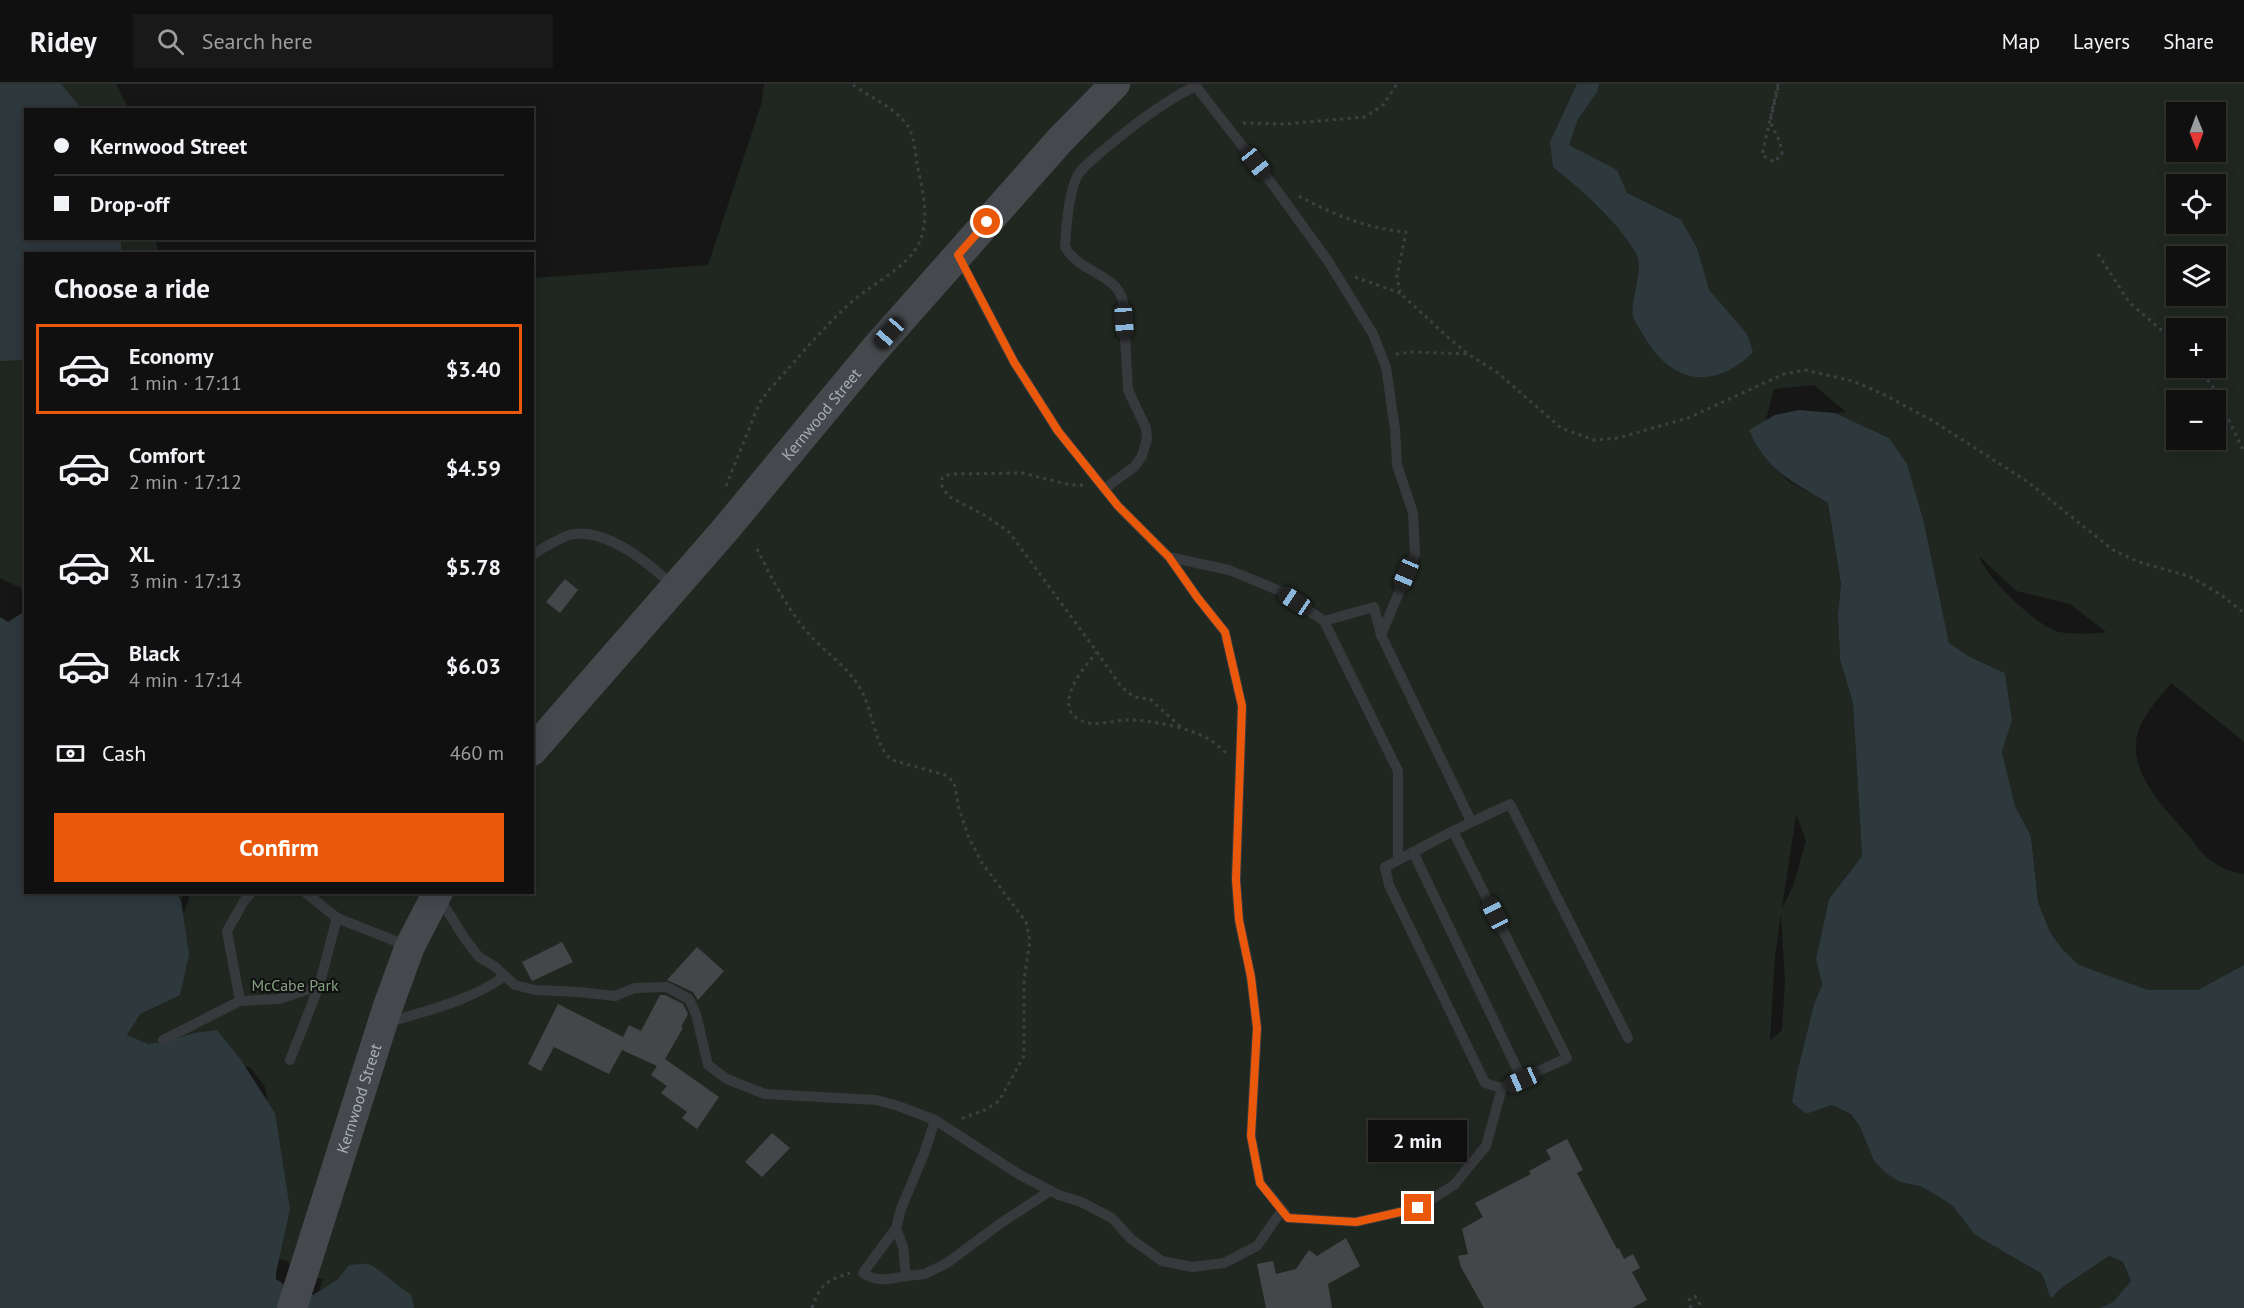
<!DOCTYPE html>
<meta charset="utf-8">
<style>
:root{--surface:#101011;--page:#19191a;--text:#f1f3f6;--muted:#9c9d9f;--line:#303031;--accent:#ea580c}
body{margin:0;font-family:"PT Sans",sans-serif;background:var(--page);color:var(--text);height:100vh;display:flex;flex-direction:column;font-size:22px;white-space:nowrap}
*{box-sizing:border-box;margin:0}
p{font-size:20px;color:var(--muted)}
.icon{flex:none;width:33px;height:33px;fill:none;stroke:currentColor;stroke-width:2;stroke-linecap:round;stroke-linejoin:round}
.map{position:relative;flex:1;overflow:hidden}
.sheet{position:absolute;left:24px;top:168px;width:510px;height:642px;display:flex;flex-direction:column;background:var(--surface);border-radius:0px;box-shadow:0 3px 15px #0003,0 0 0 2px var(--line)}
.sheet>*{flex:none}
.banner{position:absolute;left:24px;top:24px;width:510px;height:132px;border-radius:0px;box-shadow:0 3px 15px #0003,0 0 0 2px var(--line);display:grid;align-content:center;height:132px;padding:0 30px;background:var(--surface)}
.needle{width:39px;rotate:179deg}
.buttons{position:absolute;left:2166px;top:18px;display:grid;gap:12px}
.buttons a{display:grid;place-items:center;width:60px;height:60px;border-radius:0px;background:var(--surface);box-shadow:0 3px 15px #0003,0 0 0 2px var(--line);font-size:30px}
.end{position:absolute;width:27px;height:27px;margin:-14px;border:8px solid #ea580c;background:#fff;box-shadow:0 0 0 3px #fff}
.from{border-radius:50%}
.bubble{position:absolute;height:42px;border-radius:0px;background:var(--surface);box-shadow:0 3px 15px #0003,0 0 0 2px var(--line);font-size:20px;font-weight:800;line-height:42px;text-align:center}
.car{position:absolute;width:18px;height:36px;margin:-18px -9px;border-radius:8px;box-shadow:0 0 4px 2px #0007;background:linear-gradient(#222 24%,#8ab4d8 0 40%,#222 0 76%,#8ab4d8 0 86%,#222 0)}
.banner b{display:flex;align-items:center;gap:21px;height:57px;font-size:22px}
.banner b+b{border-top:2px solid var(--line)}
.banner i{width:15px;height:15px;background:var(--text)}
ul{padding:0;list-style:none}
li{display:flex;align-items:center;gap:18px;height:90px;margin:0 12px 9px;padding:0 18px;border:3px solid transparent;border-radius:0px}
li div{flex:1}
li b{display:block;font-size:22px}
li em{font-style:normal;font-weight:800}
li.selected{border-color:var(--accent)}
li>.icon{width:54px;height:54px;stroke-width:1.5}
h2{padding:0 30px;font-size:27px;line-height:72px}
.pay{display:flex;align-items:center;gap:15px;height:66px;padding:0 30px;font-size:22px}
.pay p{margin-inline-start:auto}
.primary-button{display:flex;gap:12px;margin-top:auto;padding:12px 30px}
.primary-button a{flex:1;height:69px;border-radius:0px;background:var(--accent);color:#fff;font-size:24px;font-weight:800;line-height:69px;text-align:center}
header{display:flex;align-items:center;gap:36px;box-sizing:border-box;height:84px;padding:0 30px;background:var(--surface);border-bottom:2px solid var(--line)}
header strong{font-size:28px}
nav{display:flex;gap:33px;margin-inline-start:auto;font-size:21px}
.search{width:420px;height:54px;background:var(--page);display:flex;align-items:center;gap:15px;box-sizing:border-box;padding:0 21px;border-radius:0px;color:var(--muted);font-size:22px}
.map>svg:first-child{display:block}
</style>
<header>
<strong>Ridey</strong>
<div class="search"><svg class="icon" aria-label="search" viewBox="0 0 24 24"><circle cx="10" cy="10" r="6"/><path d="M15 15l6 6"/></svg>Search here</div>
<nav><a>Map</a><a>Layers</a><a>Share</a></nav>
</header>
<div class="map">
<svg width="2244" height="1224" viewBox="0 0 2244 1224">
<rect width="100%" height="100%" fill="#161617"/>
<g fill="#202720" fill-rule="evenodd">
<polygon points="0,0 116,0 129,25 26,26 26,154 155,155 159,169 26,170 25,506 0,494"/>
<path d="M 764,0 L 2244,0 L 2244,658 L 2171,599 C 2158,615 2138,636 2136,658 C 2133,694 2167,727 2189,752 C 2195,760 2202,770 2210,776 C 2219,783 2233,789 2244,790 L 2244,881 L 2242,883 L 2198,906 L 2148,906 L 2078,881 L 2062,865 L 2050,848 L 2038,818 L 2031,752 L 2015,722 L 2002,668 L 2012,636 L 2005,589 L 1970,573 L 1949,559 L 1924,439 L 1867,344 L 1835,329 L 1846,328 L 1814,301 L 1774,305 L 1766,336 L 1770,379 L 1788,397 L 1828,419 L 1841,500 L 1838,530 L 1840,576 L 1853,619 L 1862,772 L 1829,815 L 1816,875 L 1822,901 L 1814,920 L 1797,989 L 1792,1018 L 1806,1030 L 1832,1021 L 1851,1030 L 1860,1043 L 1874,1077 L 1900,1098 L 1922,1103 L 1952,1121 L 1975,1151 L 2042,1190 L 2051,1215 L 2060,1205 L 2109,1172 L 2123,1178 L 2131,1197 L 2113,1218 L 2100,1224 L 403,1224 L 338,1195 L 319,1207 L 323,1195 L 310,1194 L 286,1177 L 259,1168 L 271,1039 L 265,1003 L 251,984 L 130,956 L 128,950 L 126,951 L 30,880 L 0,533 L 8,538 L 25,527 L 26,808 L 183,809 L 181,817 L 184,829 L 191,809 L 532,808 L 533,194 L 708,181 L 761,21 ZM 2176,28 L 2216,28 L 2216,68 L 2176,68 ZM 2176,100 L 2216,100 L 2216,140 L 2176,140 ZM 2176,172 L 2216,172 L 2216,212 L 2176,212 ZM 2176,244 L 2216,244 L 2216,284 L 2176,284 ZM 2176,316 L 2216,316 L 2216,356 L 2176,356 ZM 1979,472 L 2016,507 L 2070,520 L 2106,548 C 2095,550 2069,550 2059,548 C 2037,543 1984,491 1979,472 ZM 1796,731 L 1806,756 L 1794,800 L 1782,824 ZM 1781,830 L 1785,898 L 1782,946 L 1770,957 L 1775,873 Z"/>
</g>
<g fill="#2e393d">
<polygon points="0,0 61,0 82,25 26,26 26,154 121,155 121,169 26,170 25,276 0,277"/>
<path d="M 1577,0 L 1599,0 L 1597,8 L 1578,35 L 1569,61 L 1617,86 L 1627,109 L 1681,136 L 1697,164 L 1709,206 L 1747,250 L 1753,268 C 1714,307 1671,300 1644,252 C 1641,247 1635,239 1633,232 C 1630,215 1645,185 1636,169 C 1618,138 1581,105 1553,83 L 1550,58 Z"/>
<path d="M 1799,326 L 1835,329 L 1889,354 L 1907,380 L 1924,439 L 1949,559 L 1970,573 L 2005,589 L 2012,636 L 2002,668 L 2015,722 L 2031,752 L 2038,818 L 2050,848 L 2062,865 L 2079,881 L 2148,906 L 2198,906 L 2244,881 L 2244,1224 L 2100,1224 L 2113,1218 L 2131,1197 L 2123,1178 L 2109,1172 L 2060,1205 L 2051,1215 L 2042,1190 L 1975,1151 L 1952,1121 L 1922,1103 L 1900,1098 L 1887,1090 L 1874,1077 L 1860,1043 L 1851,1030 L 1832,1021 L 1806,1030 L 1792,1018 L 1797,989 L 1814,920 L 1822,901 L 1816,875 L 1829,815 L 1862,772 L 1853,619 L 1840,576 L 1838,530 L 1841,500 L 1828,419 C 1792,398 1767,387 1749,346 L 1775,331 Z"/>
<path d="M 25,527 L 26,808 L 176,809 L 181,817 L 189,871 L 180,911 L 140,930 L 127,951 L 148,960 L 169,957 L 194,949 L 217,946 L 241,976 L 275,1029 L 290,1125 L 276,1189 L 276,1195 L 296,1209 L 313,1211 L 338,1195 L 349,1181 C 354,1181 362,1179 368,1180 C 380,1184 397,1203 411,1210 L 414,1224 L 0,1224 L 0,533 L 8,538 Z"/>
</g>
<g fill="#45464a">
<polygon points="565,495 578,506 560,529 546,518"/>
<polygon points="562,858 573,878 532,897 522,878"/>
<polygon points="697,863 724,887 698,916 693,908 667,896"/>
<polygon points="660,911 665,911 683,920 688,930 681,943 683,944 665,975 719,1013 697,1045 682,1034 687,1028 661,1009 667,1002 651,991 657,982 622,966 609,990 554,963 541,987 528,980 558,920 623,953 629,941 641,947"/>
<polygon points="772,1049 790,1064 762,1093 745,1078"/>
<polygon points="1567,1055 1583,1086 1577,1089 1617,1165 1619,1164 1624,1175 1633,1170 1640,1184 1632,1188 1647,1216 1632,1224 1484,1224 1461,1183 1458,1172 1468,1170 1462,1145 1483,1133 1475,1119 1531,1090 1529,1087 1551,1075 1546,1066"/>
<polygon points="1346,1154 1360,1182 1328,1200 1332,1224 1266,1224 1257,1180 1273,1177 1276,1190 1296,1185 1309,1166 1317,1172"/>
</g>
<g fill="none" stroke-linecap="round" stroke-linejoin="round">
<g stroke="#3d4043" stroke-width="3" stroke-dasharray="3 4.5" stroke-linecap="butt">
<polyline points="1778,0 1762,71 1774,78 1782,70 1780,58 1770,38 1779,0"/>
<polyline points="1243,39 1284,40 1365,33 1383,21 1397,0"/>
<path d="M 1299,112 C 1332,130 1368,145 1406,148 L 1397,192 L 1400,209 L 1451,256 L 1468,270 L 1498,289 L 1561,344 L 1594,356 L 1618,354 L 1688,334 L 1784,290 L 1805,286 L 1853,297 L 1885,311 L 1933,337 L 2028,398 L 2113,466 L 2139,478 L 2188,492 L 2200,498 L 2224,513 L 2244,529"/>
<polyline points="2098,170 2129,218 2176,259"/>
<polyline points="1355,193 1400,209"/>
<polyline points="1396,270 1413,268 1467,270"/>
<polyline points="2198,284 2213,303 2244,368"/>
<path d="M 1083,401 L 1070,401 L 1023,389 L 950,390 L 942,394 L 942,402 L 948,412 L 986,432 L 1009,448 L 1097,568 C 1084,583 1050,623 1082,637 C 1095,643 1114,636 1128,636 C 1152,636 1192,644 1212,657 C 1217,660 1221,665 1226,669"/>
<path d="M 726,402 L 759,320 L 768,307 C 794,279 818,249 846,223 C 867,202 909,184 920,157 C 930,132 922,104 917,80 C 915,67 914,47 904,37 C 890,21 869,13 852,0"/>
<path d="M 757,465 C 771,493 787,524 807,548 C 824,568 848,582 861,606 C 873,627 874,662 892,676 L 945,691 L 954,698 L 959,725 L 969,754 L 982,779 L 1026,838 L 1030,857 L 1024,895 L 1024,972 L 999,1017 L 985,1026 L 960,1035"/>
<polyline points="1097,568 1120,601 1127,608 1135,613 1150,615 1182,644"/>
<path d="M 812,1224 C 820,1200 826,1197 850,1189"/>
<polyline points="1691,1224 1689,1216 1695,1212 1702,1224"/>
</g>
<g stroke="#37393c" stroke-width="10">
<polyline points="1194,0 1276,105 1328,177 1373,250 1386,283 1395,345 1397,381 1413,429 1415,470 1381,551"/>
<polyline points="959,174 1014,278 1058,347 1118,422 1169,473 1197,513 1225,548 1242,622 1236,796 1239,836 1251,893 1257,944 1251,1052 1260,1099 1289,1134 1356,1138 1418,1124 1454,1101 1486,1062 1502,1004"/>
<path d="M 1104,405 L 1134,383 L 1142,372 L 1147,355 L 1146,344 L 1128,306 L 1123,217 C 1115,188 1082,191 1065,163 C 1066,145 1069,106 1078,91 C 1083,82 1094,75 1101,68 C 1131,43 1160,20 1195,2"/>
<path d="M 532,472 C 538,466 545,463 552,459 C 557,457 563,453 569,451 C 605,442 650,480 674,503"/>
<polyline points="1169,473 1229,486 1280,507 1324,537 1398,687 1398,776"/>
<polyline points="1324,537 1374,523 1381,551 1471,737"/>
<polygon points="1453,747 1567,974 1502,1004 1485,999 1389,801 1385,783"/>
<polyline points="1453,747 1510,720 1628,954"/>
<polyline points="1413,768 1522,995"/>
<polyline points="305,808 337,834 408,862"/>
<polyline points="440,815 465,855 479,873 494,882 515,901 535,906 579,908 615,912 635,904 667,903 689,915 696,930 708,981 727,995 765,1010 876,1016 898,1022 935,1036 1020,1091 1059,1111 1081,1118 1112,1134 1131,1155 1162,1177 1192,1183 1224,1179 1257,1162 1282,1126"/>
<polyline points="240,917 227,847 244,817 252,808"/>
<path d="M 386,939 C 428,926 468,918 505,892"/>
<polyline points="163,956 240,917 279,915 319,902 337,834"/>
<polyline points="290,976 319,902"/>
<path d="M 896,1144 L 863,1189 C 877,1199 890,1195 906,1192 L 903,1163 L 896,1144 L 901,1125 L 925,1067 L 935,1036"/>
<polyline points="906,1192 925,1190 947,1179 1001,1139 1050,1107"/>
</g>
<g stroke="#45484c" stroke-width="30">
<path id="s1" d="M 532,667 L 725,446 L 875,265 L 1061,55 L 1115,0"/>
<path id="s2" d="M 292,1224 L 387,925 L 410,862 L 438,808"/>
</g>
</g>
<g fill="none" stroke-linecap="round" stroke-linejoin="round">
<polyline stroke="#ea580c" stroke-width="8" points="987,138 958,171 1014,278 1058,347 1118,422 1169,473 1197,513 1225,548 1242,622 1236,796 1239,836 1251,893 1257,944 1251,1052 1260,1099 1288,1134 1356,1138 1418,1124"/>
</g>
<g text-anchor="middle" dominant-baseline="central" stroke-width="4.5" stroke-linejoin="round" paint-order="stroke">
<g font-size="16" fill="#a8afb7" stroke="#111112">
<text stroke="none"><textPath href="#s1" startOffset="444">Kernwood Street</textPath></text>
<text stroke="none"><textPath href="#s2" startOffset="220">Kernwood Street</textPath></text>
</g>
<g font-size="16" fill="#84a27f" stroke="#111112">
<text x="295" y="901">McCabe Park</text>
</g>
</g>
</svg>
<div class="buttons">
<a><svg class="needle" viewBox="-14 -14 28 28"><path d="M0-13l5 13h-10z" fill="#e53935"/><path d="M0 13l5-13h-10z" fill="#9c9d9f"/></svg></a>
<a><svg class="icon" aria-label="locate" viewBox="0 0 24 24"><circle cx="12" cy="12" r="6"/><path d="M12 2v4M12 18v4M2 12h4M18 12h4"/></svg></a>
<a><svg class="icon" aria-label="layers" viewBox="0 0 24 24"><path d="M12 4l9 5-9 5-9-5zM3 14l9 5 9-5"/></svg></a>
<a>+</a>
<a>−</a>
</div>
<i class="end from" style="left:987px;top:138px"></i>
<i class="end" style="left:1418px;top:1124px"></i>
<div class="bubble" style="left:1368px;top:1036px;width:99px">2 min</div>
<i class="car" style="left:1256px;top:79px;rotate:141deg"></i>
<i class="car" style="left:1124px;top:237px;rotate:176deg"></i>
<i class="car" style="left:889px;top:249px;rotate:221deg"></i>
<i class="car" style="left:1406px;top:490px;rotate:203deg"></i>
<i class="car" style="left:1295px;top:517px;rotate:304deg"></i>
<i class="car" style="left:1495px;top:830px;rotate:334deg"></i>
<i class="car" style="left:1522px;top:996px;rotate:246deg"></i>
<div class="banner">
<b><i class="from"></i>Kernwood Street</b>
<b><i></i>Drop-off</b>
</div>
<section class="sheet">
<h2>Choose a ride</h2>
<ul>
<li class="selected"><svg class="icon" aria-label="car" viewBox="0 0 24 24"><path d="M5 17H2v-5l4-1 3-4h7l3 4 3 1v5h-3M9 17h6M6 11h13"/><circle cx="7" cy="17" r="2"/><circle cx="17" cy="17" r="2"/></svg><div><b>Economy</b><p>1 min · 17:11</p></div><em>$3.40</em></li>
<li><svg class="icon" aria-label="car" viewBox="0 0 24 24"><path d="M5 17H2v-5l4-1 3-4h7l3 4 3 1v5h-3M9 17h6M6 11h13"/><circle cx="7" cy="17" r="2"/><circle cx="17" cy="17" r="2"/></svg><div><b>Comfort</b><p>2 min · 17:12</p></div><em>$4.59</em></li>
<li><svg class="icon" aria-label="car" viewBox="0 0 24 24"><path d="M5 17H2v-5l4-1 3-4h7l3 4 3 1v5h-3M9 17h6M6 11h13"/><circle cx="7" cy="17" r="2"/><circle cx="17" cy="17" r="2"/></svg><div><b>XL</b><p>3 min · 17:13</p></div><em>$5.78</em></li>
<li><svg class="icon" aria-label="car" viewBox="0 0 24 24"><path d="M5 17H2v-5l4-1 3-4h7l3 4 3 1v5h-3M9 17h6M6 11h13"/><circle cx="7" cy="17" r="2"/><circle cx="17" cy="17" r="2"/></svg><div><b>Black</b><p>4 min · 17:14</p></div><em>$6.03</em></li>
</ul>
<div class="pay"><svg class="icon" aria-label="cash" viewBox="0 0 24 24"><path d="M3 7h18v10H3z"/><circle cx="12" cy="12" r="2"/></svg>Cash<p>460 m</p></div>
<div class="primary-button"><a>Confirm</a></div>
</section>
</div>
